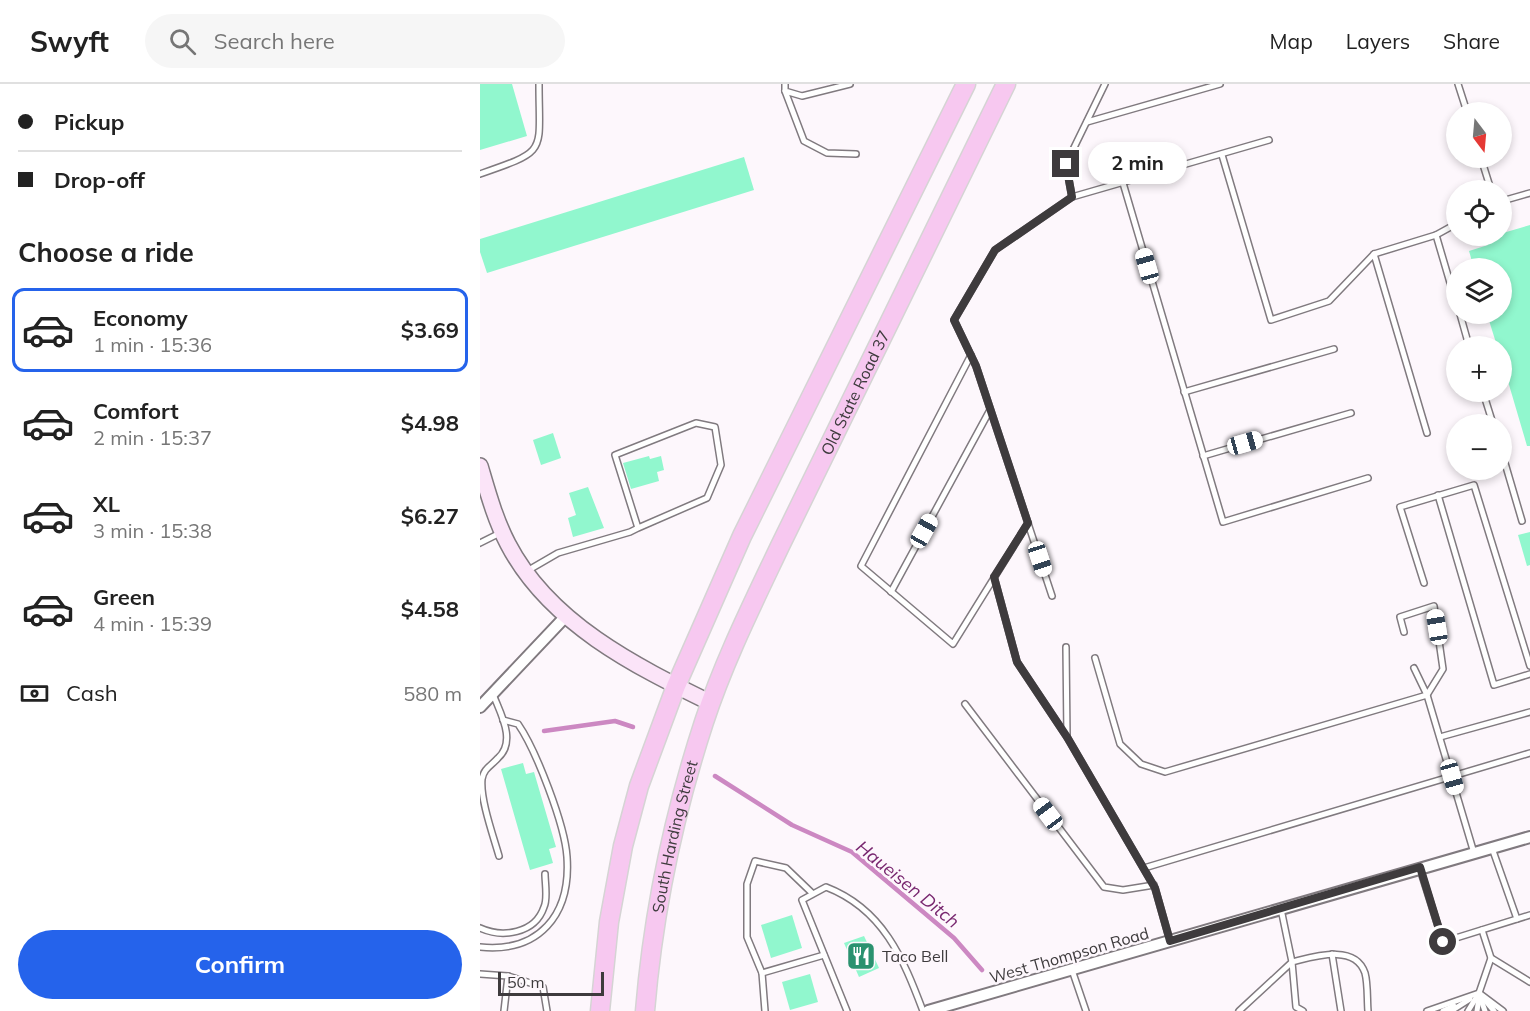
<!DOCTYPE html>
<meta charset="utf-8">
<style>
:root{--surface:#fff;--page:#f6f6f6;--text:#222;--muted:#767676;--line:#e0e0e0;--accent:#2563eb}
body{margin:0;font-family:Mulish,sans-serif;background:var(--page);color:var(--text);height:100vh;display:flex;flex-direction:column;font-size:22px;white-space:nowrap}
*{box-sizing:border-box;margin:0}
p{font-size:20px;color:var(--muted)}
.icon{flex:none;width:33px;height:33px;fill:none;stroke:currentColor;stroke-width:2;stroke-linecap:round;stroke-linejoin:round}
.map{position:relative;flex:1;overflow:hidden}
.details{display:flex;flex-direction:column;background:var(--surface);width:480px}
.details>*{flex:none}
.banner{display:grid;align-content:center;height:132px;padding:0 18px;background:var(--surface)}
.needle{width:39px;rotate:164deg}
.fabs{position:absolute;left:966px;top:18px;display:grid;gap:12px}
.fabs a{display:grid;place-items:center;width:66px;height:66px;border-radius:50%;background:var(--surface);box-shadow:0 3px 9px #0003;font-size:30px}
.scale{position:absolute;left:18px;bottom:15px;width:106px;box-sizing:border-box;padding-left:6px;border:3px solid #3e3b3d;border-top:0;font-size:16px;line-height:21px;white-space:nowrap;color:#3e3b3d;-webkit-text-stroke:4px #fdf7fc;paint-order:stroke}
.end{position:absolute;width:27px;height:27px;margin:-14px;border:8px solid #3e3b3d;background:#fff;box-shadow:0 0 0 3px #fff}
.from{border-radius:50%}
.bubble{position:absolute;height:42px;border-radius:21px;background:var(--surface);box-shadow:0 3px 9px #0003;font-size:20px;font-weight:700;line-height:42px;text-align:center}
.car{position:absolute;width:18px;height:36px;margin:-18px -9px;border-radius:8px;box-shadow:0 0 4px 2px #0007;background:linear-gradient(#fff 24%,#345 0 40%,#fff 0 76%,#345 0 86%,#fff 0)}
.banner b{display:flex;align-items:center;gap:21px;height:57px;font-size:22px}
.banner b+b{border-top:2px solid var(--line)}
.banner i{width:15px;height:15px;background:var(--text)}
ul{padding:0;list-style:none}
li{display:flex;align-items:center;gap:18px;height:84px;margin:0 12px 9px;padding:0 6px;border:3px solid transparent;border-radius:12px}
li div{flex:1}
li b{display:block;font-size:22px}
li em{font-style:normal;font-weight:700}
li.selected{border-color:var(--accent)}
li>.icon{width:54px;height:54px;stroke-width:1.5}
h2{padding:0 18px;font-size:27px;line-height:72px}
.pay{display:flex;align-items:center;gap:15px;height:66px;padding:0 18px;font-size:22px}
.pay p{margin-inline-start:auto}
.primary-button{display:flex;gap:12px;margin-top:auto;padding:12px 18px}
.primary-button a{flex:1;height:69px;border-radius:36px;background:var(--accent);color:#fff;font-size:24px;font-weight:700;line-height:69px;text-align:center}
header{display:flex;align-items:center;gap:36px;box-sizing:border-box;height:84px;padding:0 30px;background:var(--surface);border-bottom:2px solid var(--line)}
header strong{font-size:28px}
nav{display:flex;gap:33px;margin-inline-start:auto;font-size:21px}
.search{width:420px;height:54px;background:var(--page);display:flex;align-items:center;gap:15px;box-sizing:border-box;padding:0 21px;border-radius:33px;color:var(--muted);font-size:22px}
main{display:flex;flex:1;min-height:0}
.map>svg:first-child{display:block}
</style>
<header>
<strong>Swyft</strong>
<div class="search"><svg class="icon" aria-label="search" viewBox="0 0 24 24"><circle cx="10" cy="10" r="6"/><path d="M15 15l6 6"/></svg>Search here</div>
<nav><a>Map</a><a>Layers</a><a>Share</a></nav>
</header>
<main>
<section class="details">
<div class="banner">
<b><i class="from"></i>Pickup</b>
<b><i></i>Drop-off</b>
</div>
<h2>Choose a ride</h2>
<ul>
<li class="selected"><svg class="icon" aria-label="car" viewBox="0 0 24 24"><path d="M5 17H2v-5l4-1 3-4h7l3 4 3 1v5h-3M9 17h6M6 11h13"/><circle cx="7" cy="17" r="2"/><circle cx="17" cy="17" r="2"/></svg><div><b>Economy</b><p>1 min · 15:36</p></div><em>$3.69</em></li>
<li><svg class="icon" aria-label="car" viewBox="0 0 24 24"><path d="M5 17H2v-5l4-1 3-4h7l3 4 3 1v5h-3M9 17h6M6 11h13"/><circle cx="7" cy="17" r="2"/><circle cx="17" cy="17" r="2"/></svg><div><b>Comfort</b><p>2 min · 15:37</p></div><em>$4.98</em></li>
<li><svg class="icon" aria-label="car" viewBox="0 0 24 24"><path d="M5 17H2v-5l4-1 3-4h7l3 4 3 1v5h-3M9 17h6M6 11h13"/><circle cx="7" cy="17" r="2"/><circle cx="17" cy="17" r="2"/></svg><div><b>XL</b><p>3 min · 15:38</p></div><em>$6.27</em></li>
<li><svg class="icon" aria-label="car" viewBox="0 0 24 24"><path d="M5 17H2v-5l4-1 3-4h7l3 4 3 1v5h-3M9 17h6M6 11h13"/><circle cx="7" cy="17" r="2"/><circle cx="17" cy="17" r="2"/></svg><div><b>Green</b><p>4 min · 15:39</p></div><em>$4.58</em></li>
</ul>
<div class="pay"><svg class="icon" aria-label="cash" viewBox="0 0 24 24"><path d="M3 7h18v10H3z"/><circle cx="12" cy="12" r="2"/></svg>Cash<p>580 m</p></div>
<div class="primary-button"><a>Confirm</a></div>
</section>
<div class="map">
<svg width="1050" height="927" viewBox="0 0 1050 927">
<rect width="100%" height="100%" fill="#fdf7fc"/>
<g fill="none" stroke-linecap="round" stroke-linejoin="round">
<g stroke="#cc88c2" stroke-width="4.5">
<polyline points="64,647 135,637 153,643"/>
<polyline points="235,692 312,741 372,768 474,854 502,886"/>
</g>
</g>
<g fill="#91f7ce">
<polygon points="0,0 32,0 47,52 0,66"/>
<polygon points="264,73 274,106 7,189 0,168 0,155"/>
<polygon points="1050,141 1050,362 1047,362 1022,277 1022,262 1017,262 1007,230 1022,230 1022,184 994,184 989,167 1008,161 1006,154"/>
<polygon points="73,349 81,374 61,381 53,356"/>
<polygon points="169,372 170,375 181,372 184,386 177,388 179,397 151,405 143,379"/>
<polygon points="108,403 124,444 93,453 88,434 96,431 89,409"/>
<polygon points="1050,448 1050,481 1047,482 1038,451"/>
<polygon points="43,679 46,690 54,688 76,763 69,765 73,779 50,786 21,685"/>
<polygon points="312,831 322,864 291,874 281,841"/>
<polygon points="384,852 399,884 379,893 364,859"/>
<polygon points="330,890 338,918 310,926 302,898"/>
</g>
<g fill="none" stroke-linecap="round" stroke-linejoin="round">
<g stroke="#807a7f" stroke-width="8">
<g id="lane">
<polyline points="305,0 305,7 322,12 370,0"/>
<polyline points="978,0 987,28"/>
<polyline points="305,7 324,57 347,69 376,70"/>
<polyline points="607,38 740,0"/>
<polyline points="742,71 791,236 849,217 894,170"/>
<polyline points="1001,74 1011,106"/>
<path d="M 0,90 C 69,66 59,70 59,0"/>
<polyline points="643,99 743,438 888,394"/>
<polyline points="592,113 586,80 625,0"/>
<polyline points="1022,117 1050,109"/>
<polyline points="956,151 976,219"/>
<polyline points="980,230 989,262"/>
<polyline points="491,271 381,482 473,560 548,439"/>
<polyline points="704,308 854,265"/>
<polyline points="1003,308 1013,340"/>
<polyline points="947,349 894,170 956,151 976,140"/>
<polyline points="1022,369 1042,437"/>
<polyline points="723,372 871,329"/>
<polyline points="958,411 1014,601 1050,590"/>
<polyline points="0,459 20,449"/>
<polyline points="47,487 78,469 150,448 158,444 227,414 241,381 235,343 216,339 135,371 158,444"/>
<polyline points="514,493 537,578 587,653"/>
<polyline points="944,499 920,423 994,401 1050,582"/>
<polyline points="411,508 510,326"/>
<polyline points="572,512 496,282 474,236 515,166 592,113 789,56"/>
<polyline points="924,548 920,533 954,522 963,585 947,611 934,584"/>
<polyline points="586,563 587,653 675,804 690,857"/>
<polyline points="615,574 640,660 661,680 685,688 947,611 994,769"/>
<path d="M 13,610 C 20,629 37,657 18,674 C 11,682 4,684 2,695 C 0,715 13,751 19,772"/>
<polyline points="485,620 624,803 643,806 674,801"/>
<polyline points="960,653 1050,628"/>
<polyline points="1012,764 1037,835"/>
<polyline points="664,784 1050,669"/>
<polyline points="940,785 963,858 1050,831"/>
<path d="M 0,844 C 22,854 55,850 64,823 C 68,815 65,799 65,790"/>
<polyline points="1002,846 1011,874 1050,898"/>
<path d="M 0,863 C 59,869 91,831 87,773 C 85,741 56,666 38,640 L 23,636"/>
<polyline points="852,870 861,927"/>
<polyline points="592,886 606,927"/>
<polyline points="282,889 267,853 267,800 275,777 306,784 332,809"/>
<polyline points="0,890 28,892 24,927"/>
<polyline points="28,892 63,903 67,927"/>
<polyline points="1000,913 1005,927"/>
<polyline points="285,927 282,889 344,871"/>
<path d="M 367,927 L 322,816 L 346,803 C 403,825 423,874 443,927"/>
<polyline points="759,927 812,878 801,825"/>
<path d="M 823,927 L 816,923 L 812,878 C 833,873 875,859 885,889 C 888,900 887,915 888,927"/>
<polyline points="947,927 999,909 1011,874"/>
<polyline points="963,927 974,922"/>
<polyline points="971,927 990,915"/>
<polyline points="988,927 999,909"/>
<polyline points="997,927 999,914"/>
<polyline points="1014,927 999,909 1023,927"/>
</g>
</g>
<g stroke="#807a7f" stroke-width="14">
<g id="street">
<polyline points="0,623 86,532"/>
<polyline points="448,927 1050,753"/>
</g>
</g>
<g stroke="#807a7f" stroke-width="18">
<path id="secondary" d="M 0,382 C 8,409 15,435 28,460 C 69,539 155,582 231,619"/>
</g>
<g stroke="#d5d4d4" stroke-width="21">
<g id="primary">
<polyline points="120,927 129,838 143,762 159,702 196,602 262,452 486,0"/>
<path id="s1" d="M 165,927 C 173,830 194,730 224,638 C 244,577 273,519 300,462 L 526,0"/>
</g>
</g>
<use href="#lane" stroke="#fff" stroke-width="5"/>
<use href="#street" stroke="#fff" stroke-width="10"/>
<use href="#secondary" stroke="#fbe4f8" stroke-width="15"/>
<use href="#primary" stroke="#f7c8f0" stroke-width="18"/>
</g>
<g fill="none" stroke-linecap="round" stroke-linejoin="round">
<polyline stroke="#3e3b3d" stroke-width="8" points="586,80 592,113 515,166 474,236 496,282 548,439 514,493 537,578 587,653 675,804 690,857 940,783 963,858"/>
</g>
<defs>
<g id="restaurant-square" transform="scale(1.5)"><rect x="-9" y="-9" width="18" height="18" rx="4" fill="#2a926f" stroke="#fdf7fc"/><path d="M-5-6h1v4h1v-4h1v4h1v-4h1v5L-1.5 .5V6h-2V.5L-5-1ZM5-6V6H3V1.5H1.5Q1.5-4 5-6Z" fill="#fff"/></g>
</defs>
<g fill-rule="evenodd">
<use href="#restaurant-square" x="381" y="872"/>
</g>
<g text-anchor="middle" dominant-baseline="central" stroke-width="5" stroke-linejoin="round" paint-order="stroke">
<g font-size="16" fill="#3e3b3d" stroke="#fdf7fc">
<text stroke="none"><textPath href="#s1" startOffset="658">Old State Road 37</textPath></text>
<text stroke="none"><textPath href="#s1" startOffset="177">South Harding Street</textPath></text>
<text transform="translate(589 871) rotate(-16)">West Thompson Road</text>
</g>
<g font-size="16" fill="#3e3b3d" stroke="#fdf7fc" text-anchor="start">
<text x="402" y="872">Taco Bell</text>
</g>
<g font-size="18" font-style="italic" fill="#78276f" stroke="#fdf7fc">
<text transform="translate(428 800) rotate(39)">Haueisen Ditch</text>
</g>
</g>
</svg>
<div class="fabs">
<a><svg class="needle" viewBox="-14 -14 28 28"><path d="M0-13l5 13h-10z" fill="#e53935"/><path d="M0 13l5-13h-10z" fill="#767676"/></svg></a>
<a><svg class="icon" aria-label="locate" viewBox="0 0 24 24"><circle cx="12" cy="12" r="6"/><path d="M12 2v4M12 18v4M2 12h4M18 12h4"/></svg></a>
<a><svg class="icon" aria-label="layers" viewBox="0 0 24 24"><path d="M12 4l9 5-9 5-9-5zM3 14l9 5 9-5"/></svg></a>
<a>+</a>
<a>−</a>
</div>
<div class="scale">50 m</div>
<i class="end from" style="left:963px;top:858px"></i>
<i class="end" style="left:586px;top:80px"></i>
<div class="bubble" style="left:608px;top:58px;width:99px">2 min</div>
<i class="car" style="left:667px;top:182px;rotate:344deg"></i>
<i class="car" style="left:765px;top:359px;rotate:74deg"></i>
<i class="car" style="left:444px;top:447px;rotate:29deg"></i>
<i class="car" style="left:560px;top:475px;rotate:162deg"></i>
<i class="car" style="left:957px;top:543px;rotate:351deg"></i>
<i class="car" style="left:972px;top:693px;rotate:164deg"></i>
<i class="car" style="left:568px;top:730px;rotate:323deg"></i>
</div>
</main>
